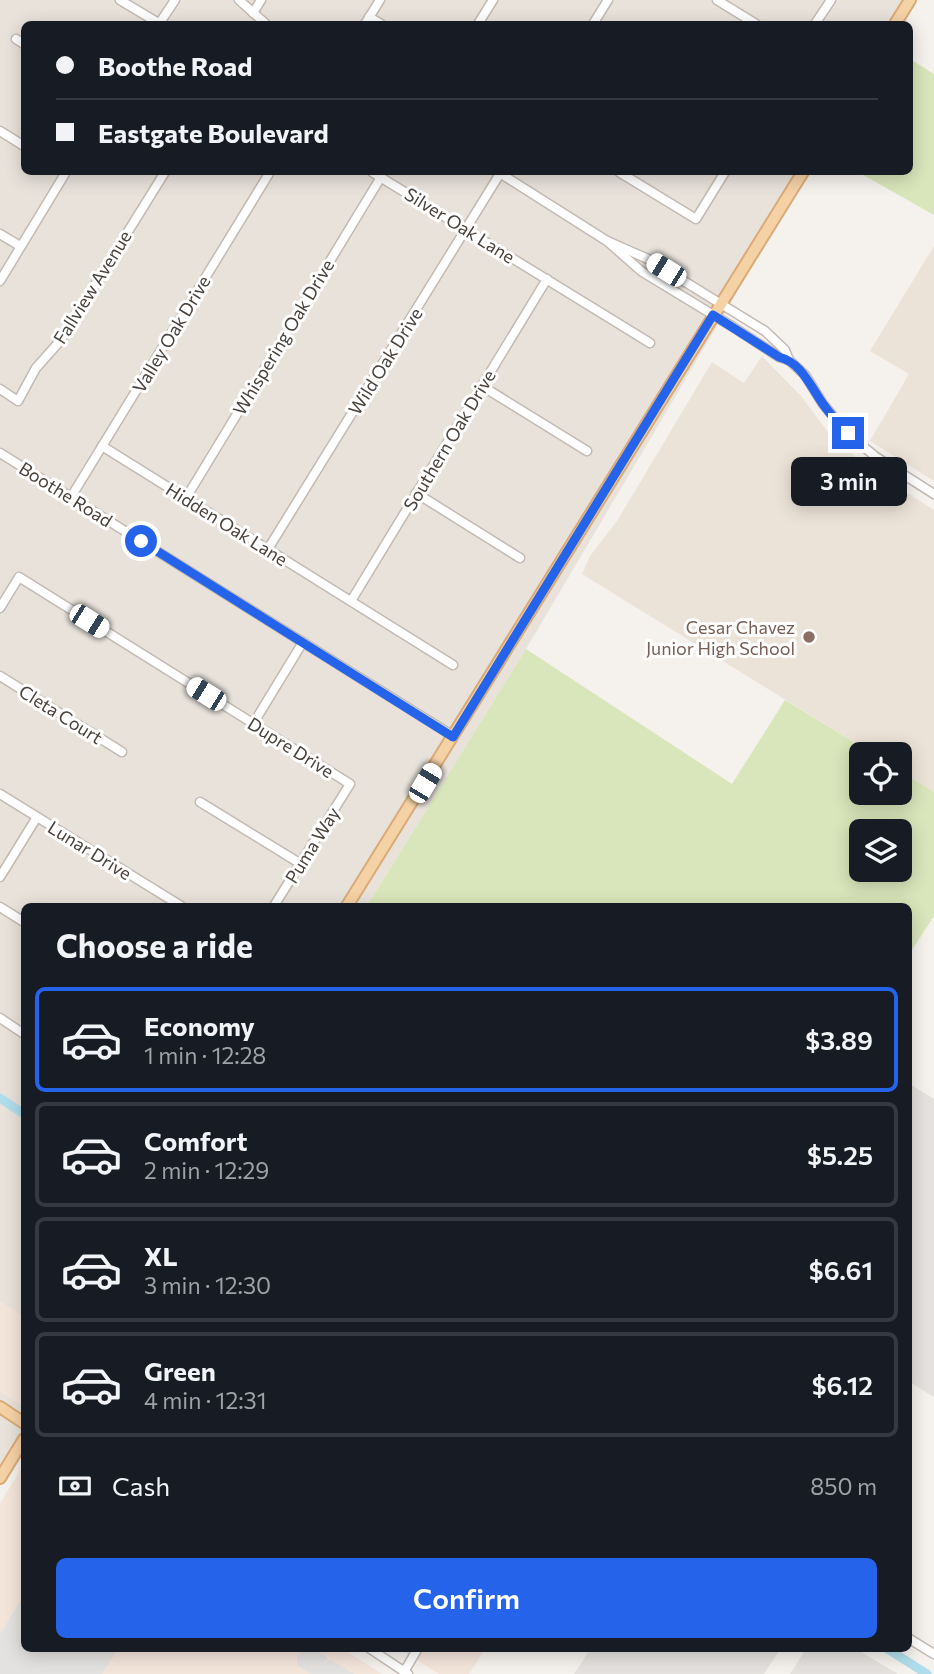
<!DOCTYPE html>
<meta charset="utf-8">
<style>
:root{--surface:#171b24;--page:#242831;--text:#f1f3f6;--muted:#9ea1a6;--line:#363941;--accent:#2563eb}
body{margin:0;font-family:Commissioner,sans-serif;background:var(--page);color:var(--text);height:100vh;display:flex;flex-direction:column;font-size:26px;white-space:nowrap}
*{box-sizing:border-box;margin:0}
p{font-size:23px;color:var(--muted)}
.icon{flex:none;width:38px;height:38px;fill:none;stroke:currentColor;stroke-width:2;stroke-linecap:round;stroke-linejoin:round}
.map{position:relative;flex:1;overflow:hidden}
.drawer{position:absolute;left:21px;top:903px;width:891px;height:749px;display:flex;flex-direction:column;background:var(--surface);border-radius:10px;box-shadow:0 4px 18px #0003}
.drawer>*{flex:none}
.top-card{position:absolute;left:21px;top:21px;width:892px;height:154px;border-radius:10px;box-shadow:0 4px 18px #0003;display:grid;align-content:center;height:154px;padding:0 35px;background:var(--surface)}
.buttons{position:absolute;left:849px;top:742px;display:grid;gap:14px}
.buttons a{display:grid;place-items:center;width:63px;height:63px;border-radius:10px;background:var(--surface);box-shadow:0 4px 18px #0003;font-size:35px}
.end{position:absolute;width:32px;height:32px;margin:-16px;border:9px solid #2563eb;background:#fff;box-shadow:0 0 0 4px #fff}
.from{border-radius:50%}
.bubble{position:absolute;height:49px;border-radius:10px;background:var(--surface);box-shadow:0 4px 18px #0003;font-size:23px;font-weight:600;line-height:49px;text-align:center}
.car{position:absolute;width:21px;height:42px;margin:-21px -10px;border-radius:9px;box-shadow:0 0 5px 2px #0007;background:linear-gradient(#fff 24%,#345 0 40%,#fff 0 76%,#345 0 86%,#fff 0)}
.top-card b{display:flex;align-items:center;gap:24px;height:66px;font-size:26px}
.top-card b+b{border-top:2px solid var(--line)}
.top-card i{width:18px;height:18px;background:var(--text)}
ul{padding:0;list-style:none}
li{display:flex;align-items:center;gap:21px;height:105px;margin:0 14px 10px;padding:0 21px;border:4px solid var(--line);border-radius:10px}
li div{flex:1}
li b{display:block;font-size:26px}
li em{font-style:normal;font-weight:600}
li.current{border-color:var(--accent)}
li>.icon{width:63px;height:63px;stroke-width:1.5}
h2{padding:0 35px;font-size:32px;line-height:84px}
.pay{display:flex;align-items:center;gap:18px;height:77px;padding:0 35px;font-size:26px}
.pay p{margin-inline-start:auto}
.button{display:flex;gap:14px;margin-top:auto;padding:14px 35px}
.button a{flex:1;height:80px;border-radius:10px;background:var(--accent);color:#fff;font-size:28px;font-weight:600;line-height:80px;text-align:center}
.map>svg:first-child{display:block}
</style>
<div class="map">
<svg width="934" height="1674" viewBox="0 0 934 1674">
<rect width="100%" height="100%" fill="#f5f1ed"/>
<polygon fill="#e8e2db" points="0,0 910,0 895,24 24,24 24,172 808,172 526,649 367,906 24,906 24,1428 0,1466"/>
<g fill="#f4e5db">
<polygon points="0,1301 24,1317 24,1407 0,1392"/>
<polygon points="24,1464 24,1648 343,1649 382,1674 0,1674 0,1503"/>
<polygon points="399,1649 485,1649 469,1674 439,1674"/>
</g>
<g fill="#e5e1de">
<polygon points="908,1083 934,1099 934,1397 908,1381"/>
<polygon points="591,1648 780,1648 780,1649 764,1674 574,1674"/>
<polygon points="806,1649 856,1649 898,1674 790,1674"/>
</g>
<g fill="#ece3d8">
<polygon points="934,246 934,481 870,441 909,374 870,351"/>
<polygon points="762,356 801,396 828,432 853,455 867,467 934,510 934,792 900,771 900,754 873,754 582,574 590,556 617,521 712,362 744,383"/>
</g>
<g fill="#d9e5ba" fill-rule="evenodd">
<polygon points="910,59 934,74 934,215 858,172 910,172"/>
<path d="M 526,649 L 732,784 L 785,700 L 873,754 L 861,754 L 861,793 L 900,793 L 900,771 L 934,792 L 934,916 L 908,956 L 908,906 L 367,906 ZM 861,831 L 900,831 L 900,870 L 861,870 Z"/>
</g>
<g fill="#e4e2e0">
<polygon points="24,1595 24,1648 118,1649 102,1674 0,1674 0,1634"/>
<polygon points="303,1649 313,1649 326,1656 327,1659 323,1664 331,1660 354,1674 311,1674 297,1665 297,1657"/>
</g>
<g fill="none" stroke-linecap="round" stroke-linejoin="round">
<g stroke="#b0ddeb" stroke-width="9">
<polyline points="0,1098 24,1114"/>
<polyline points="886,1648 927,1674"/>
</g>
<g stroke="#c3bab3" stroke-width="11">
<g id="minor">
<polyline points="120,0 160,24"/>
<polyline points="239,0 266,24"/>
<polyline points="717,0 756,24"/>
<polyline points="253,13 261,0"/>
<polyline points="369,17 381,24"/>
<polyline points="159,24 175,0"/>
<polyline points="365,24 380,0"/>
<polyline points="478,24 493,0"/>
<polyline points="593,24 608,0"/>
<polyline points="815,24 831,0"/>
<polyline points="16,39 24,44"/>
<polyline points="0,131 24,146"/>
<polyline points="372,172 650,343"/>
<polyline points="498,172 607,241 641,271 733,327 779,357 789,360"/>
<polyline points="619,172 696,219 725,172"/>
<polyline points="0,234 20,246"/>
<polyline points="607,241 648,259 765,331 785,350 789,360 805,375 823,404 848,434 876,457 934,494"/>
<polyline points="0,281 66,172"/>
<polyline points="482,386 587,451"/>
<polyline points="0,389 18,401 36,368 60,341 165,172"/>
<polyline points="102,446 453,665"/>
<polyline points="0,453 453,736"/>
<polyline points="416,493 520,558"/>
<polyline points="71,497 270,172"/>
<polyline points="186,498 381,177"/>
<polyline points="268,549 501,172"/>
<polyline points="351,601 547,279"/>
<polyline points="0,608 19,577 350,784 274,906"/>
<polyline points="0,676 122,752"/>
<polyline points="253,724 303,642"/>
<polyline points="0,794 181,906"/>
<polyline points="200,802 301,864"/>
<polyline points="0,877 37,817"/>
<polyline points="0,907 24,922"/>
<polyline points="0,1018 24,1034"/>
<polyline points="908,1638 934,1654"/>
<polyline points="369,1648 408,1674"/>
<polyline points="404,1672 418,1648"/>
</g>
</g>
<g stroke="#d9ab76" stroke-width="14">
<g id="major">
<polyline points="895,24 910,0"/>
<polyline points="347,906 803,172"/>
<polyline points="0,1407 24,1423"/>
<polyline points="0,1478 24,1439"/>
</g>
</g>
<use href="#minor" stroke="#fff" stroke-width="8"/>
<use href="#major" stroke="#f5d1a6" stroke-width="10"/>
</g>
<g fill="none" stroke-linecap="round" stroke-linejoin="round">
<path stroke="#2563eb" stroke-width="9" d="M 141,541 L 453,737 L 713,315 L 779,357 C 802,363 810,386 823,404 C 830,414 839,424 848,433"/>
</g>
<circle fill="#8d6e63" stroke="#fff" stroke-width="2.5" cx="809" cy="637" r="7"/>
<g text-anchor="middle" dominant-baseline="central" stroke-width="6" stroke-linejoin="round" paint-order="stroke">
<g font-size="18" fill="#49413b" stroke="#fff">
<text transform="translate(460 225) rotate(32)">Silver Oak Lane</text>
<text transform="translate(92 287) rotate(-58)">Fallview Avenue</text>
<text transform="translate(171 334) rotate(-59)">Valley Oak Drive</text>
<text transform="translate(283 337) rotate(-59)">Whispering Oak Drive</text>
<text transform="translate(385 361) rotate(-58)">Wild Oak Drive</text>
<text transform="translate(449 440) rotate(-59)">Southern Oak Drive</text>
<text transform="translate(66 494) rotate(32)">Boothe Road</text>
<text transform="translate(227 524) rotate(32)">Hidden Oak Lane</text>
<text transform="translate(61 714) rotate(32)">Cleta Court</text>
<text transform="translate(291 747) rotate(32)">Dupre Drive</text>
<text transform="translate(312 845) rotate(-58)">Puma Way</text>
<text transform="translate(90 850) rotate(32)">Lunar Drive</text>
</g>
<g font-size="18" fill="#785e54" stroke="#fff" text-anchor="end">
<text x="795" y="627">Cesar Chavez<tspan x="795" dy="21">Junior High School</tspan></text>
</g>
</g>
</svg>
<div class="buttons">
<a><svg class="icon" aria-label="locate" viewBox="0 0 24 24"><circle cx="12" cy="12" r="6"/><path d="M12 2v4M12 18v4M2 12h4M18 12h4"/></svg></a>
<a><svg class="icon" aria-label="layers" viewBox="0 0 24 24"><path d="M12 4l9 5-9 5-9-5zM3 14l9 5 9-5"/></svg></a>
</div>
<i class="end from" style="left:141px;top:541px"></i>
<i class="end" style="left:848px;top:433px"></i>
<div class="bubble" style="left:791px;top:457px;width:116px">3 min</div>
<i class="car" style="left:666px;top:270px;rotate:302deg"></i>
<i class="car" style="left:89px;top:621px;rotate:122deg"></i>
<i class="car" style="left:206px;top:694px;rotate:302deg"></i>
<i class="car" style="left:425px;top:783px;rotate:31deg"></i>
<div class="top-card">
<b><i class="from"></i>Boothe Road</b>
<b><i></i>Eastgate Boulevard</b>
</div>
<section class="drawer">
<h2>Choose a ride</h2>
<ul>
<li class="current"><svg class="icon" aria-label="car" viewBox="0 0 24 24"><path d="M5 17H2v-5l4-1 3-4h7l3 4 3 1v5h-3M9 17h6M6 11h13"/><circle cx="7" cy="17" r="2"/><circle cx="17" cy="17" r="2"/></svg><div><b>Economy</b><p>1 min · 12:28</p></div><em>$3.89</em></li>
<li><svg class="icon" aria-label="car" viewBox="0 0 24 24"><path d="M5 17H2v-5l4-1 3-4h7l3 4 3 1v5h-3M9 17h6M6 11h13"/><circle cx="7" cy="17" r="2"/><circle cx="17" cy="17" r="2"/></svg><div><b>Comfort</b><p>2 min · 12:29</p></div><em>$5.25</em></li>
<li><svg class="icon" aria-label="car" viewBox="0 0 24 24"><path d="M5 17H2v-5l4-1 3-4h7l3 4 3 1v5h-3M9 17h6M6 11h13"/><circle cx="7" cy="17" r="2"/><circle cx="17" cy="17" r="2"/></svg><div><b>XL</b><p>3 min · 12:30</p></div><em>$6.61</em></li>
<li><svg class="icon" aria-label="car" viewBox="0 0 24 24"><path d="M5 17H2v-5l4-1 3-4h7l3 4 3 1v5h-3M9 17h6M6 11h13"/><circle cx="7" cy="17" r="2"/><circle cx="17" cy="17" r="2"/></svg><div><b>Green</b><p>4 min · 12:31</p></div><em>$6.12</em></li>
</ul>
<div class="pay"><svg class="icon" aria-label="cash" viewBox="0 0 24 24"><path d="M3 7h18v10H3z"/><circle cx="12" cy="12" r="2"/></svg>Cash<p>850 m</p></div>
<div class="button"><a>Confirm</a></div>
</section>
</div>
